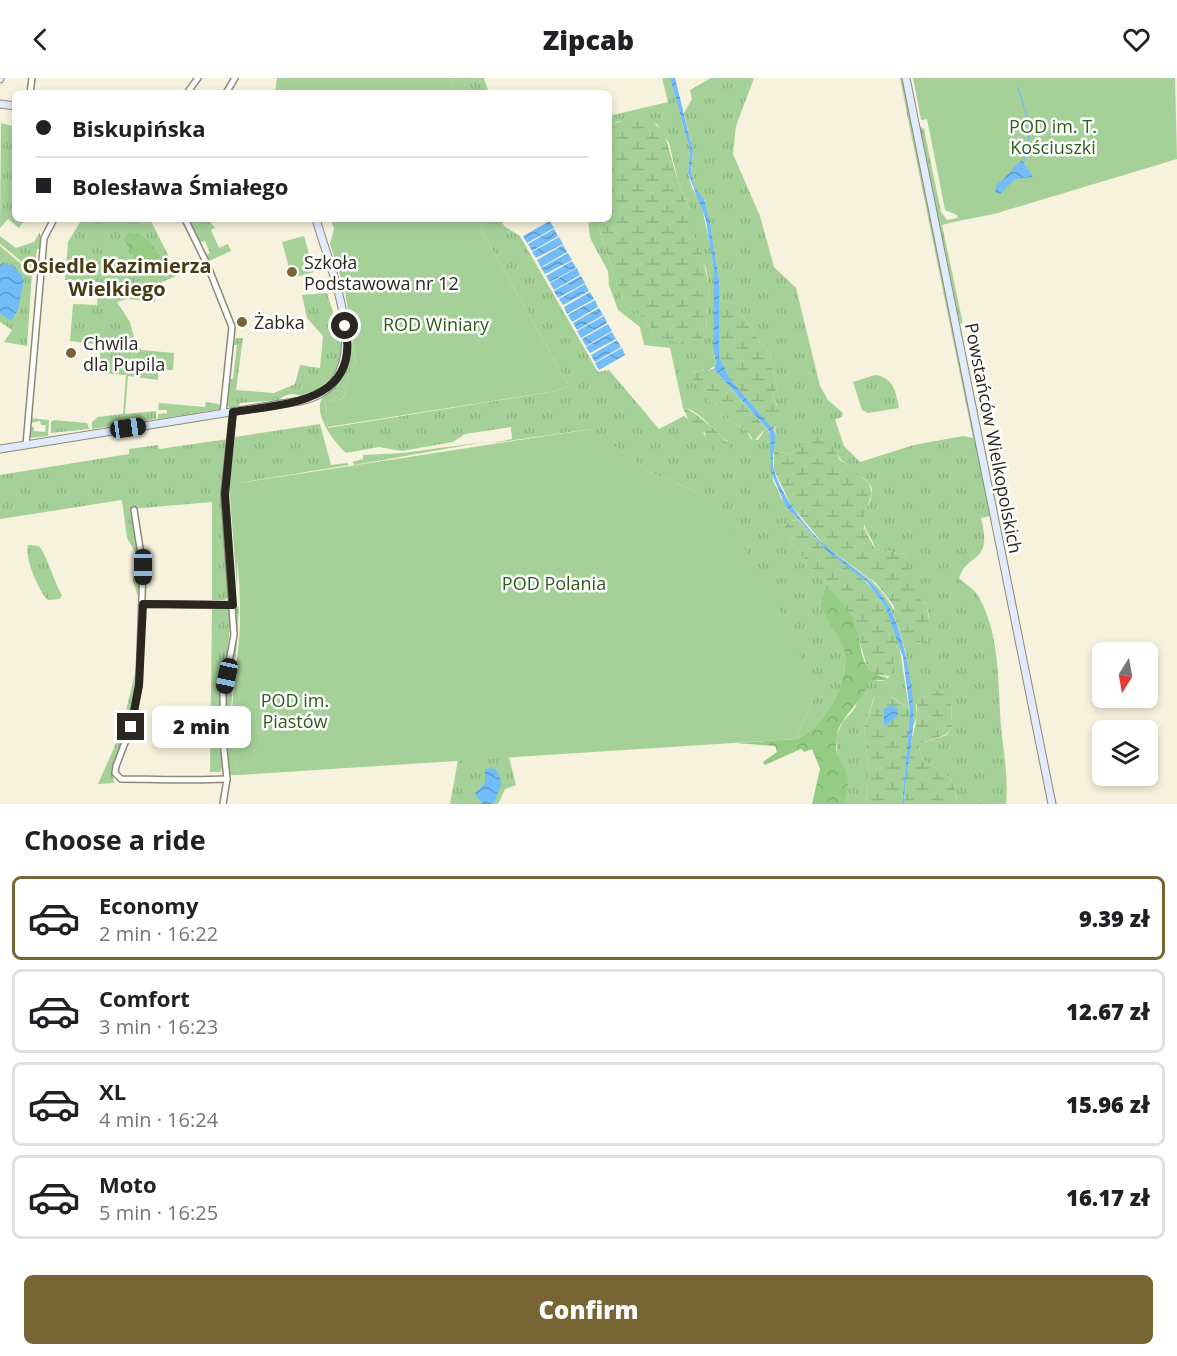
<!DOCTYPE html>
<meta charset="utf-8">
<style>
:root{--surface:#fff;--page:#f6f6f6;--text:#202124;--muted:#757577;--line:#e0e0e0;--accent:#776634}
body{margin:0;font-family:"Open Sans",sans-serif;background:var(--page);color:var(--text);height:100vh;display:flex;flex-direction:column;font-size:22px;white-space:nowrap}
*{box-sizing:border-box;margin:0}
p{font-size:20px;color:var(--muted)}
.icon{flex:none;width:33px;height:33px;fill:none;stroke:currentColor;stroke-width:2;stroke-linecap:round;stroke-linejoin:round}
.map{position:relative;height:726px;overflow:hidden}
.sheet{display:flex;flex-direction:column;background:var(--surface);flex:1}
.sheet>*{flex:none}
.top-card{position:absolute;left:12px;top:12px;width:600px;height:132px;border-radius:9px;box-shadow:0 3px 9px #0003;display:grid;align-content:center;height:132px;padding:0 24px;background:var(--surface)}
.needle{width:39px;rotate:191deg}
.fabs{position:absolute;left:1092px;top:564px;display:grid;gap:12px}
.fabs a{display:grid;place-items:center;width:66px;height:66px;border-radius:9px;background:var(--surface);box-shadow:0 3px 9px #0003;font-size:30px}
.end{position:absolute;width:27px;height:27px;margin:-14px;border:8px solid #29271f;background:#fff;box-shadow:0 0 0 3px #fff}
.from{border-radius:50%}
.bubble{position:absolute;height:42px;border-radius:9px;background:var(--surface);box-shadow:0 3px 9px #0003;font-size:20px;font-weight:800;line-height:42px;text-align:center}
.car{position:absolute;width:18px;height:36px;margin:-18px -9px;border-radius:8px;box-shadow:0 0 4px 2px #0007;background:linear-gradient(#222 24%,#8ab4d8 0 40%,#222 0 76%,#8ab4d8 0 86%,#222 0)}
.top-card b{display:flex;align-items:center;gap:21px;height:57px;font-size:22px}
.top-card b+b{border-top:2px solid var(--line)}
.top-card i{width:15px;height:15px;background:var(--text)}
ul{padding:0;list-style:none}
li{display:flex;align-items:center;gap:18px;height:84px;margin:0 12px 9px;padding:0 12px;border:3px solid var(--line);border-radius:9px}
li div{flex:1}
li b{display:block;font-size:22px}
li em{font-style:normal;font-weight:800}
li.current{border-color:var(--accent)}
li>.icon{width:54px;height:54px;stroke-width:1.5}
h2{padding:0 24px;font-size:27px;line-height:72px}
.button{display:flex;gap:12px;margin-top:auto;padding:12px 24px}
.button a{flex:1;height:69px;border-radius:9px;background:var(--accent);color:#fff;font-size:24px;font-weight:800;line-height:69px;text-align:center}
header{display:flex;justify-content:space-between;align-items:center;height:78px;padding:0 24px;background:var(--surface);font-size:27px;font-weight:800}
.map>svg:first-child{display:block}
</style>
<header><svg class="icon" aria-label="back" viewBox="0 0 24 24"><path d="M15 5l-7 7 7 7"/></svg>Zipcab<svg class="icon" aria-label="heart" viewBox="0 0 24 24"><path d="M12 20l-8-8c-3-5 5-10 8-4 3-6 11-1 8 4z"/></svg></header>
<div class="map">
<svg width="1177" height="726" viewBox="0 0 1177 726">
<defs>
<pattern id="grass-tufts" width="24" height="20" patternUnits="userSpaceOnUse" patternTransform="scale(1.5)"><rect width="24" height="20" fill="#a5d198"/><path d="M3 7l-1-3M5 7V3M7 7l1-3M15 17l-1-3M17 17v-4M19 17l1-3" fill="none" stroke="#8eb383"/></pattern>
<pattern id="forest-crowns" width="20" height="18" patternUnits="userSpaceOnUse" patternTransform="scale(1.5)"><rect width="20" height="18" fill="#95cc84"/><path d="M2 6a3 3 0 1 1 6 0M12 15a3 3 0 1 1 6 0" fill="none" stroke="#80af72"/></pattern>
<pattern id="wetland-marsh" width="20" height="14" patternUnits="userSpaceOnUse" patternTransform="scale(1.5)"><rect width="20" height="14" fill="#a5d198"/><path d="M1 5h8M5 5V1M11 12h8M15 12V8" fill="none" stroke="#8eb383"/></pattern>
<pattern id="water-waves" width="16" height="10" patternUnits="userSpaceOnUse" patternTransform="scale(1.5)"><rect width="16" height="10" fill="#71bcf9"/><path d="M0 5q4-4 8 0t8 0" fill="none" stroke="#5d99c9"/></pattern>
</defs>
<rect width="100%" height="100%" fill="#f7f2dd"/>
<g fill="url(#grass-tufts)">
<polygon points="277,0 287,0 287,15 275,15"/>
<polygon points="450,0 484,0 489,15 454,15"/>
<path d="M 662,0 L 670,0 L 690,72 L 688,95 L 692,110 L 700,122 L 710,166 L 715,202 L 713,269 L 716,288 L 707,292 L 691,294 L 695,302 L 708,314 L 708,320 L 719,328 L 721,336 L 746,352 L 751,361 L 758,362 L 766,350 L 770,355 L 773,402 L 781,420 L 798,442 L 793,442 L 786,450 L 790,463 L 826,505 L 820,528 C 826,544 840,556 844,573 C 852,601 823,652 796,661 L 814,619 L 699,415 L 650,394 L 591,351 L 488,366 L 512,361 L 511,349 L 465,356 L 453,364 L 402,373 L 379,369 L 346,375 C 335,365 311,334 323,319 C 326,315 331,313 334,310 C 350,294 353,271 350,250 L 356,287 L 351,290 L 343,321 L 325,324 L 328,350 L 556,313 L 569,308 L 483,155 L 480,141 L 501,141 L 504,148 L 520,158 L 598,294 L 609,292 L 659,351 L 684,338 L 703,353 L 705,359 L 729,364 C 714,355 700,331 683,330 L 670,270 L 644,267 L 640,249 L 618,232 L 609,207 L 608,193 L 590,160 L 588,141 L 596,141 L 623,224 L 643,240 L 655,256 L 706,253 L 709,209 L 706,191 L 689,145 L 690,132 L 679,107 L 669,65 L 657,46 L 619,43 L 609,48 L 609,38 L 668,24 Z"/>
<path d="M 711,0 L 754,0 L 736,48 L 733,76 L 760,138 L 774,189 L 796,210 L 820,308 L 828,322 L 843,335 L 842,339 L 835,341 L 844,368 L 860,384 L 914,367 L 963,358 L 973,360 L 908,41 L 900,0 L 903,0 L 991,438 L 981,440 C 993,487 968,473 959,500 C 966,507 974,510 979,519 C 1002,562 997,610 1002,658 C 1005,682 1008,702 1006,726 L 957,726 C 956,694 942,696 922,681 L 919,669 L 922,665 L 947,657 L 952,649 L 951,623 L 916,626 L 917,639 L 913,648 C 912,609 908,560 887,525 C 880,513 870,503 860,493 C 886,512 898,537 910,566 L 921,565 C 927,555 933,537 925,526 C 920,521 916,519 913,511 C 909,498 913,488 904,476 L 875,471 C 873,458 861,452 864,436 C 867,426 877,417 869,405 C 867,402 861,399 858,397 C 845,387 834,376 828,360 L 804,367 L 790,376 L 774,373 L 777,327 L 772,318 L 777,311 L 769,274 L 759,263 L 736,226 L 719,222 L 719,202 L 710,143 L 704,121 L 695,109 L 691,95 L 693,73 L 684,35 L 692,21 L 690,12 Z"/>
<polygon points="1,45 15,49 15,141 25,141 19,150 8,141 0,150"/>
<polygon points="919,48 924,51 941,134 947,142 957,140 958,143 942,147 963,246 960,245"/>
<polygon points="82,141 151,143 178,197 158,206 155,224 127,221 117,224 130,244 136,267 142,272 174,275 173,292 158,291 158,302 128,298 125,336 156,333 156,341 92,351 92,344 98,339 123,336 126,297 99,295 101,267 70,263 73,226 97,227 99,204 65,202 68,164"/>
<polygon points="187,141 208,141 215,150 211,152 219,170 228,166 231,173 209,183 205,178 210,175 205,163 198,165"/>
<polygon points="40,154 40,171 37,171 35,189 39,189 37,196 0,166 0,158 16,170 34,164"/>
<polygon points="0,168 32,195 27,268 4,264 12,252 0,244"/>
<path d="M 327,215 C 336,249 359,280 321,309 C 315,314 307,314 301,318 C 293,315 285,316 279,322 L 240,325 L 239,328 L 230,330 L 227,327 L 230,301 L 233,301 L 237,267 L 233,267 L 236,260 L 243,260 L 236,312 L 274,315 L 295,306 L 300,287 L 320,290 L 323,258 L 307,240 L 302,217 Z"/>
<path d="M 875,297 C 893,299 896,314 899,330 L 868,335 L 862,332 L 853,304 Z"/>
<polygon points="206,324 219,326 221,331 158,341 158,336 167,335 167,332 158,332 159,325 205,329"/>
<polygon points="31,340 49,342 48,358 29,360 31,348 34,349 34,353 45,354 46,347 41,347 40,343 31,345"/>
<polygon points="54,342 87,345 89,351 51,355 51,344"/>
<polygon points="320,346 331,387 347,385 349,387 239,405 237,511 229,406 235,359"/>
<polygon points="228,361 222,410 230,516 225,522 212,522 212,424 130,431 139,479 140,525 133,503 137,477 127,460 122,422 0,441 0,397 129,376 129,371 158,367 159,371"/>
<polygon points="485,364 354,387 353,384 363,381 363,377 402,375"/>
<path d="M 28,467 L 39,468 C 47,477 54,504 62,517 L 60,521 L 48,522 C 39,514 24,479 28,467 Z"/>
<polygon points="239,528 236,579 233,578 236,530"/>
<path d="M 228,530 L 230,532 C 231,571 220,609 220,648 C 220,661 227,685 220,694 L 210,694 L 212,531 Z"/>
<polygon points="899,566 909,630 892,619 874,619 864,651 869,694 866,726 845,726 847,698 838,683 836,659 843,643 853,633 869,603 883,603 890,598 894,573"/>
<path d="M 232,584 L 235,584 C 231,621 228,660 239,697 L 229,697 C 224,658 224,622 232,584 Z"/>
<path d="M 136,591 C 135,610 134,629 129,647 C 123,668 108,683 114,705 L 98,706 L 121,654 Z"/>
<polygon points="509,679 516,707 505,711 498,726 450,726 458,682"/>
</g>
<g fill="url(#forest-crowns)">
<path d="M 128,154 C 158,158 152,178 169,186 L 173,197 L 162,199 L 146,180 L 134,185 L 133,177 L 124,162 Z"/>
<path d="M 826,505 C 835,515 846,527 852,538 C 864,557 855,597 886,599 L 886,602 L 869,603 C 863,625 839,639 837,658 C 833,683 844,681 847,698 C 849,706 846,717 845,726 L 812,726 L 820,691 L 812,671 L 804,674 L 801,671 L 765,687 L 763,684 L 777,674 L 775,668 L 736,665 L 796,661 C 823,652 852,601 844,573 C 839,556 826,544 820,528 Z"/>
</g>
<g fill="url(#wetland-marsh)">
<polygon points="628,40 649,41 664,54 679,107 690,132 693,156 701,172 709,209 706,253 699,264 692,268 669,263 655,256 643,240 623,224 596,141 609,141 609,48"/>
<polygon points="719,222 736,226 759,263 769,274 777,311 772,318 781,336 774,352 730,301 719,278"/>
<polygon points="714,291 766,350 754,363 746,352 721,336 716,325 706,324 708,314 690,299 691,294"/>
<path d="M 683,330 C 692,330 729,363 731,370 L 724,376 C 712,374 706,366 705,355 L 689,343 Z"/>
<path d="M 823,358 L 828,360 L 840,382 L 869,405 L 872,416 L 864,436 L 864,450 L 875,471 L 904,476 C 918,494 907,510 927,528 L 930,550 L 926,563 L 907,568 L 895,539 L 894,528 L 876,505 L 826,469 L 791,427 L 774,392 L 774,373 L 790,376 L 811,362 Z"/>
<path d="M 798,442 L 827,473 L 855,492 L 873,512 L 885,528 L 899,566 C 889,575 898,588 890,598 L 875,597 L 868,592 L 852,538 L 790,463 L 784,451 L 789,443 Z"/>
<path d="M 933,612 L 942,614 L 951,623 L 952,649 L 947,656 L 922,665 L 919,669 L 922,681 C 942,696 956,694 957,726 L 904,726 L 908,678 L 917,639 L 917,618 L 920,613 Z"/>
<polygon points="888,617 909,630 910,634 902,726 866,726 869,694 864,651 875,618"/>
</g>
<g fill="#a5d198">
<polygon points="287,0 450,0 454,15 287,15"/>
<polygon points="913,0 1175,0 1177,81 994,136 958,143 957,137 945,132 927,41 921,42"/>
<polygon points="331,141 480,141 483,155 569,308 556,313 328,349 325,324 343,321 351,290 356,287 345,213 330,166 334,151"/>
<polygon points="304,158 314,194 292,200 282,164"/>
<polygon points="145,180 148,181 154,191 146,195 137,184"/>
<polygon points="107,226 118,226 116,245 106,244"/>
<path d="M 592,351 L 650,394 L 699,415 L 751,479 L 794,558 L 814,619 L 796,661 L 239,697 C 223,644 238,599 240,546 C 241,503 235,460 232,417 L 239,405 Z"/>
</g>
<g fill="url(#water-waves)">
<path d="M 670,0 L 675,0 L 693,73 L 691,95 L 695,109 L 704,121 L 710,143 L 719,202 L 719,278 L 730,301 L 774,352 C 778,365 770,379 774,392 C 782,419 807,452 828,470 C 850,489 871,498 887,525 C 904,553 916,617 913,649 C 911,675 905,700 904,726 L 902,726 L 910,634 L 903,579 L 885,528 L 867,504 L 827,473 L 785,427 L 771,394 L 770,354 L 714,291 L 716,286 L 713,269 L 714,193 L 706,142 L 688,95 L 690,72 Z"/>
<path d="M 1022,82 L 1033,99 L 1015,101 L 1000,116 L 995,115 L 996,107 C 1007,100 1011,90 1022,82 Z"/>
<polygon points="550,143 554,150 527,165 523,158"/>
<polygon points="554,151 558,158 532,173 528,166"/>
<polygon points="559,159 563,166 536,180 532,174"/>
<polygon points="563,167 567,174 541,189 537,182"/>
<polygon points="568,175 572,182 545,196 541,190"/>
<polygon points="572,183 576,190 550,204 546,198"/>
<polygon points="3,185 15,189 24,201 18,232 11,243 0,235 0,187"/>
<polygon points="577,190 580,197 554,212 550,205"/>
<polygon points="581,198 585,205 558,220 554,213"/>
<polygon points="585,206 589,213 563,227 559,221"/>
<polygon points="590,214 594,221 567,236 564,229"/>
<polygon points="595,222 598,229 572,244 568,237"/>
<polygon points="599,230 603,237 577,252 573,245"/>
<polygon points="604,238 607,245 581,260 577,253"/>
<polygon points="608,246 612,253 586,268 582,261"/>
<polygon points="612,254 616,261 590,275 586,269"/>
<polygon points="617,262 621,269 595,284 591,277"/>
<polygon points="622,270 625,277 599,292 595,285"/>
<polygon points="891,627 898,631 898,638 884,648 884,631"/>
<polygon points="490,690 497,692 502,705 493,726 482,726 475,715 485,705 485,691"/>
</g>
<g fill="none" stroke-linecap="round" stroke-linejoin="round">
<g stroke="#71bcf9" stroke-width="1.5">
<polyline points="1018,10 1024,29"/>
<polyline points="1024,83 1030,54 1025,32"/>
</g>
<g stroke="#8e8976" stroke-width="8">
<g id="street">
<polyline points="30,15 32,0"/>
<polyline points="187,15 198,0"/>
<polyline points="226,15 235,0"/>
<polyline points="185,141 207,186 232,249 223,335"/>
<polyline points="26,367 44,160 54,141"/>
<path d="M 134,432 L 143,489 L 139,607 L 131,649 L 116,688 L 115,695 L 121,701 C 157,701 191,703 227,701"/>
<polyline points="143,526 233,527"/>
<polyline points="223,726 227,701 224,672 223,616 234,557 224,416 233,334"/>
</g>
</g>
<g stroke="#8e8976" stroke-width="9">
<g id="secondary">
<polyline points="906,0 1052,726"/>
<polyline points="0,1 0,0"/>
<polyline points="0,26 15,28"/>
<path d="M 0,371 L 300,323 C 383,306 330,192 316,141"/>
</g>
</g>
<use href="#street" stroke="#fff" stroke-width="5"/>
<use href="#secondary" stroke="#e0eafd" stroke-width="7"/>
</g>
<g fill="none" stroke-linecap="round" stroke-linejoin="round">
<path stroke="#29271f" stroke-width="8" d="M 131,649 L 139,607 L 143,526 L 233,527 L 225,416 L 233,334 C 285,326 362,325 345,248"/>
</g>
<g fill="#776634" stroke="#fff" stroke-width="2">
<circle cx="292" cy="194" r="6"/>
<circle cx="242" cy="244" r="6"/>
<circle cx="71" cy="275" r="6"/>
</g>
<g text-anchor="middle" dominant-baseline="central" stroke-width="5" stroke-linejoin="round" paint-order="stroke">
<g font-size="18" fill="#2a5e17" stroke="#fff">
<text x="1053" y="48">POD im. T.<tspan x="1053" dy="21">Kościuszki</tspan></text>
<text x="436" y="246">ROD Winiary</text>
<text x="554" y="505">POD Polania</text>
<text x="295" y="622">POD im.<tspan x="295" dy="21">Piastów</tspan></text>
</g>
<g font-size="18" fill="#29271f" stroke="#fff" text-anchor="start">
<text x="304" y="184">Szkoła<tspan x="304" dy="21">Podstawowa nr 12</tspan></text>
<text x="254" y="244">Żabka</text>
<text x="83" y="265">Chwila<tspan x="83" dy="21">dla Pupila</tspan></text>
</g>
<g font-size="18" fill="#29271f" stroke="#fff">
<text transform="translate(994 360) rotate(79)">Powstańców Wielkopolskich</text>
</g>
<g font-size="20" font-weight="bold" fill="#483b12" stroke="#fff">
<text x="117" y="187">Osiedle Kazimierza<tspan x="117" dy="23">Wielkiego</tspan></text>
</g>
</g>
</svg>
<div class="fabs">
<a><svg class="needle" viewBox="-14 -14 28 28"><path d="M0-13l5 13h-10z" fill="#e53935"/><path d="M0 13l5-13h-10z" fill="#757577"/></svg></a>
<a><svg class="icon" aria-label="layers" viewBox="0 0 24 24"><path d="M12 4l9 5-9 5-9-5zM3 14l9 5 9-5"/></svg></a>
</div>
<i class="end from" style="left:345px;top:248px"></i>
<i class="end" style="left:131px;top:649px"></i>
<div class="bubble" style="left:152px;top:628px;width:99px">2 min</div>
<i class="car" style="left:128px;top:350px;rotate:82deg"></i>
<i class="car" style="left:143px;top:489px;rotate:180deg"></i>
<i class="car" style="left:227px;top:598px;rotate:192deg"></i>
<div class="top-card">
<b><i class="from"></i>Biskupińska</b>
<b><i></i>Bolesława Śmiałego</b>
</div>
</div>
<section class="sheet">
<h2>Choose a ride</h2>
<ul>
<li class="current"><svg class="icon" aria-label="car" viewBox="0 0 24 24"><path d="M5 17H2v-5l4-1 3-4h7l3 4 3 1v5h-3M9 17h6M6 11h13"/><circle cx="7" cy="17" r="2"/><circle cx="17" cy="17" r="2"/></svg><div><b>Economy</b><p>2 min · 16:22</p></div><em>9.39 zł</em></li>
<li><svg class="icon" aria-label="car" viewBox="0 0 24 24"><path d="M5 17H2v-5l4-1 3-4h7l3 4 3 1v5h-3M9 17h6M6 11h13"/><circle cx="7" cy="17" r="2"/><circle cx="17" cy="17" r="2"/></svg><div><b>Comfort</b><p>3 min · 16:23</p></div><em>12.67 zł</em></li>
<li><svg class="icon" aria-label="car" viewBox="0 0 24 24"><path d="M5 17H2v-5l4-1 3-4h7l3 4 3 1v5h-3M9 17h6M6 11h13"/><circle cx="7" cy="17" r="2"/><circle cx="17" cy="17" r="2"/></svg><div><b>XL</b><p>4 min · 16:24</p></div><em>15.96 zł</em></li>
<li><svg class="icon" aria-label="car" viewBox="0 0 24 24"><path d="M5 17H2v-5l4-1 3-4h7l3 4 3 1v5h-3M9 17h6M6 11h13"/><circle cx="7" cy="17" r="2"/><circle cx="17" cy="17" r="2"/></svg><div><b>Moto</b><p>5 min · 16:25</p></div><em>16.17 zł</em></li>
</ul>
<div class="button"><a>Confirm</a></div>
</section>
